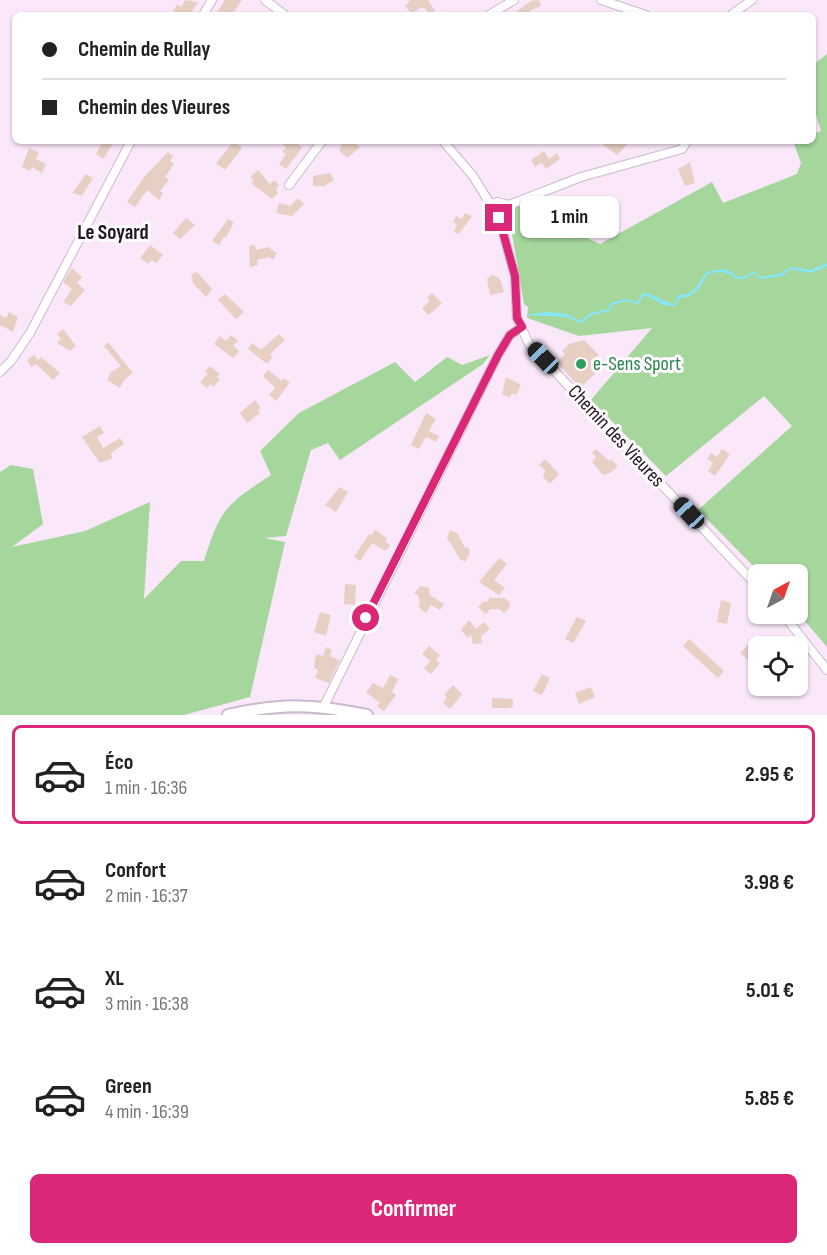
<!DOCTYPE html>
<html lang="fr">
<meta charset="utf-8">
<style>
:root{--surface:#fff;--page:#f6f6f6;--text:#222;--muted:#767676;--line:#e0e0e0;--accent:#db2777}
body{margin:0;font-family:"Sofia Sans Condensed",sans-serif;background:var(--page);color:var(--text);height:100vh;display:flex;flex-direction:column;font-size:22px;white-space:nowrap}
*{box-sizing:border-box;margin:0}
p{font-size:20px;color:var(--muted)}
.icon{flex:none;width:33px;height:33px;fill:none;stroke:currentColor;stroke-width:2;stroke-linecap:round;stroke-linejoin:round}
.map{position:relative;height:715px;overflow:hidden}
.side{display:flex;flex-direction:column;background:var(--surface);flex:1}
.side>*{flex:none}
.guide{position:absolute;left:12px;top:12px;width:804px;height:132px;border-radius:9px;box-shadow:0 2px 4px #0004;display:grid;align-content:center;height:132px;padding:0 30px;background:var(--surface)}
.needle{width:39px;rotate:40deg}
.controls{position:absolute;left:748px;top:564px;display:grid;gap:12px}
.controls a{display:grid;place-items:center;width:60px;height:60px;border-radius:9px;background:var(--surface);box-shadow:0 2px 4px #0004;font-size:30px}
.end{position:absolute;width:27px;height:27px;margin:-14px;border:8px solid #db2777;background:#fff;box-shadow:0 0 0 3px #fff}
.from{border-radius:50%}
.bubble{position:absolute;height:42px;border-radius:9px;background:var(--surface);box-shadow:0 2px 4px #0004;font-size:20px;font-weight:700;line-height:42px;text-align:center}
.car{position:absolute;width:18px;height:36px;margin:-18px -9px;border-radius:8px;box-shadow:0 0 4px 2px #0007;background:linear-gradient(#222 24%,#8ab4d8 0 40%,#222 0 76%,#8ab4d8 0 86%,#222 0)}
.guide b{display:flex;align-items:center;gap:21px;height:57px;font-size:22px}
.guide b+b{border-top:2px solid var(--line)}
.guide i{width:15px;height:15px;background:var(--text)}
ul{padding:10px 0 0;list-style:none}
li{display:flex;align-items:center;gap:18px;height:99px;margin:0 12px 9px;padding:0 18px;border:3px solid transparent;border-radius:9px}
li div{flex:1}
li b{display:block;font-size:22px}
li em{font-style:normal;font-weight:700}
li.on{border-color:var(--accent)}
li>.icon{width:54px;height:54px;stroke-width:1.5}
.action{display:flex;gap:12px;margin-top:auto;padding:12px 30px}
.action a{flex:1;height:69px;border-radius:9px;background:var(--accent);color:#fff;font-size:24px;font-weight:700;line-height:69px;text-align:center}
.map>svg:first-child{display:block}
</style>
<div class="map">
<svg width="827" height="715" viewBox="0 0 827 715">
<rect width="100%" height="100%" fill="#fae8fa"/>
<g fill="#a5d69c">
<polygon points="827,54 827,647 798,613 798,574 761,574 698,510 792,426 764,396 666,476 591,400 652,328 579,336 527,318 528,307 524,304 512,234 504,212 523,205 529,211 600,244 712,182 723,203 797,174 801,163 793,141 813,141 813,134 821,131 813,105 813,65"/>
<path d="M 490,355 L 483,364 L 340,460 L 328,443 L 311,450 L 286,536 L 264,538 L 285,542 L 250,697 L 184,715 L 0,715 L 0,472 L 11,465 L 33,469 L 43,524 L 12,547 L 85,531 L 150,502 L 144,599 L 181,561 L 204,561 C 220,510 225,505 271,475 L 260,451 L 299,413 L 395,362 L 415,382 L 447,357 L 462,365 Z"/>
</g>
<path fill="#84e7fa" d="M 827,263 L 827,266 L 811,273 L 791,269 L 782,276 L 760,279 L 754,273 L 746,278 L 736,279 C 727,270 719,272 707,274 C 702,286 694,298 680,298 L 675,306 L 664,305 L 645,295 L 638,304 L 625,301 L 612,305 L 609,311 L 592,315 L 581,323 L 567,317 L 525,315 L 547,312 L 567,314 L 580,321 L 591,313 L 608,309 L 611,303 L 625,299 L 637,302 L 643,293 C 654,293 663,303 675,304 L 678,295 C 695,296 699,283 706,272 C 718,270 729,266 736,277 L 747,276 L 753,271 L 761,277 L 780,274 L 791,267 L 811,270 Z"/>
<g fill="#e7cfc4">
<polygon points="185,0 198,2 190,15 171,15 177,4 181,7"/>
<polygon points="225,0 242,0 232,15 215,15"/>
<polygon points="408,0 428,0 435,11 429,14 425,8 420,8 411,14 405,5 410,2"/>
<polygon points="539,0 541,6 529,11 531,13 527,15 511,15 531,1"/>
<polygon points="103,141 115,141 103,159 96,154"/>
<polygon points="234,141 242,148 225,170 216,163"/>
<polygon points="278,141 295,141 302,148 286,169 279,164 286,154 282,152 286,147"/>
<polygon points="344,141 353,141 360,147 347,158 339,150"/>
<polygon points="605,141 630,141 617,155 602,144"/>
<polygon points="29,148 39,152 36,159 46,164 42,173 32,167 30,171 22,167"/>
<polygon points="544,151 549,159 557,153 560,159 546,169 542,163 535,167 531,160"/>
<polygon points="168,152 173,156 170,161 174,164 165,177 169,180 160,191 163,193 159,200 147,190 135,207 127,202 144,177"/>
<polygon points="690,162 695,183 685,186 678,169"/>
<polygon points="258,170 270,184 274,180 279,185 276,189 278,193 272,199 251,183 254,181 250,177"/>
<polygon points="330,173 334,180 324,186 313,186 313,176"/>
<polygon points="86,174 93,178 82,196 72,193"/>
<polygon points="298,198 304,204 292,216 276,213 279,203 290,206"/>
<polygon points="586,206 594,213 582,226 574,219"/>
<polygon points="465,213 472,216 459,234 454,232 457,224 453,222 456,216 462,219"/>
<polygon points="186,218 195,225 180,239 173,233"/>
<polygon points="228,219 234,222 226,238 224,237 219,245 212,241"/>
<polygon points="255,244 256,250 268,247 277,253 273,260 269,257 257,260 258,265 250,267 249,246"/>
<polygon points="150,245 163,255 156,263 152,260 148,264 140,258"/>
<polygon points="72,268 82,277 77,283 85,290 71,306 63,302 72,289 63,282"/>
<polygon points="197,272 212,289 206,297 193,283 191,274"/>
<polygon points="493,275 500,279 504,292 490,295 487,279"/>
<polygon points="432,293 442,303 429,315 422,309 430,300 427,298"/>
<polygon points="225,294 244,312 236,319 218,300"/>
<polygon points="9,312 18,317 13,332 0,325 0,315 6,318"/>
<polygon points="63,329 76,346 70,351 57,343 61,339 57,334"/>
<polygon points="279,334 285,340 270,354 273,357 267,364 248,349 252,343 261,350"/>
<polygon points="231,335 238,341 233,346 239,351 233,358 214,344 220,336 226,341"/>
<polygon points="584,340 599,355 594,360 601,368 580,388 557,362 565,354 562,351 569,344"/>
<polygon points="108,342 133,373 124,380 120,388 107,380 111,372 121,366 104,346"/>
<polygon points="34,355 38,360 41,357 46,361 60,373 53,380 36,364 31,367 27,360"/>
<polygon points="210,366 220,374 217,377 220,379 213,387 211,384 207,388 200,382 208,374 205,371"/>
<polygon points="268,370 282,381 284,378 290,382 276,401 269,395 275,388 263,376"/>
<polygon points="506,377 521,385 516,395 512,393 510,398 502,394"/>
<polygon points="255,400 261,408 258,410 260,413 247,423 240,413"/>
<polygon points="426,413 436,419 429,431 439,436 436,442 426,437 419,449 411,445"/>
<polygon points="100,426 104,433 97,437 103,448 120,438 124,444 111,453 112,458 100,463 82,437"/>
<polygon points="596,449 609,461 611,459 618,466 610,473 603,475 592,462 596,457 592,453"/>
<polygon points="722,449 730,454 715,476 708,471 713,463 707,459 711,453 717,457"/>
<polygon points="545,459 559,474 550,484 543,477 545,470 539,465"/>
<polygon points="340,487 348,492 336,512 325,505"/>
<polygon points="375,530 387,538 385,541 390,545 386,551 372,543 360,561 354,557 369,534 372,535"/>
<polygon points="450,530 457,533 465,548 468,547 470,553 465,562 460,559 447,538"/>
<polygon points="499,558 507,564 494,580 505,588 499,595 479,582"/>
<polygon points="345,584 356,585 355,605 344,604"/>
<polygon points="421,586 429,588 430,595 444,604 440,610 431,605 426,613 418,607 420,604 418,595 414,593"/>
<polygon points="489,598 505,598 510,603 509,608 504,613 499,609 490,609 486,614 478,607 483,602 489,601"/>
<polygon points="721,600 731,603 727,624 717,622"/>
<polygon points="320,612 331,615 326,636 314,632"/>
<polygon points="577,617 586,621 573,643 565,639"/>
<polygon points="469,620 476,629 484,622 490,629 481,636 482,643 473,644 471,635 468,638 461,630"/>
<polygon points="689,639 724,671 718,678 683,646"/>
<polygon points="753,640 759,650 749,661 740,653"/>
<polygon points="429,646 440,655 436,660 440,663 431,674 424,669 430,661 422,654"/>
<polygon points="326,647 332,650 330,656 338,660 341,658 329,683 315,678 318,670 314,668 315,659 317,654 323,656"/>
<polygon points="542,674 550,678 542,695 533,691"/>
<polygon points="390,675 398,679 392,692 396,695 384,711 377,706 380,703 366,692 373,683 383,688"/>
<polygon points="453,685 462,694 450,709 443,703 447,698 444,695"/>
<polygon points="591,687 595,697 579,704 575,693"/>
<polygon points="492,698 513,699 513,706 510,708 492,708"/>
</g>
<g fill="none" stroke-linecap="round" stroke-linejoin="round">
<g stroke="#cbbacb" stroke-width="10">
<g id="street">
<polyline points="265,0 285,15"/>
<polyline points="601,0 646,15"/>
<polyline points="203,15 212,0"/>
<polyline points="489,15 514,0"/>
<polyline points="731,15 752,0"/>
<polyline points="443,141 473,176 499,218 515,276 517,318 529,344 759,588"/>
<polyline points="289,185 322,141"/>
<polyline points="492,204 497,202 509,205 581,177 682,149 687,141"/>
<polyline points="0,372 11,361 30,333 131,141"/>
<polyline points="783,614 827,670"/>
<polyline points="324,706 498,355 510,335 522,327"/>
</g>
</g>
<g stroke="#cbbacb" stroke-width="14">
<path id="secondary" d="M 228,715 C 281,703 314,704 367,715"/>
</g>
<use href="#street" stroke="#fff" stroke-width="8"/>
<use href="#secondary" stroke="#fff" stroke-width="10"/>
</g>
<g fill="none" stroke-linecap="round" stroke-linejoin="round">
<polyline stroke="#db2777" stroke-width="8" points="366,618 498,355 510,335 522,327 517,318 515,276 499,218"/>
</g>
<circle fill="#2e9e5b" stroke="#fefafe" stroke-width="2" cx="581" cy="364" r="6"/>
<g text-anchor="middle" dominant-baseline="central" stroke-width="6" stroke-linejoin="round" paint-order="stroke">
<g font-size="20" fill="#27864d" stroke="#fefafe" text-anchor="start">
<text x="593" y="364">e-Sens Sport</text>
</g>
<g font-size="20" fill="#1f191f" stroke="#fefafe">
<text transform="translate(616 436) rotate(47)">Chemin des Vieures</text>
</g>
<g font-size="21" font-weight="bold" fill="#1f191f" stroke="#fefafe">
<text x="113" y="232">Le Soyard</text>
</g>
</g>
</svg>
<div class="controls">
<a><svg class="needle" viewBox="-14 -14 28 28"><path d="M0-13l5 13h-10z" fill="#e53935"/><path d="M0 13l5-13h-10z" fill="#767676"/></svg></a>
<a><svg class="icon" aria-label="locate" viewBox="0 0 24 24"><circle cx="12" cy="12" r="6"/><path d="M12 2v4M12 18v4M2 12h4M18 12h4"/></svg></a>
</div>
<i class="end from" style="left:366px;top:618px"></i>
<i class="end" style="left:499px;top:218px"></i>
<div class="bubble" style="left:520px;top:196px;width:99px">1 min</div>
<i class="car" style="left:543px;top:358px;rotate:316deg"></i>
<i class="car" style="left:689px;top:513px;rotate:317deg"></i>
<div class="guide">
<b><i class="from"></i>Chemin de Rullay</b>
<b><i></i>Chemin des Vieures</b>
</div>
</div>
<section class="side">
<ul>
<li class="on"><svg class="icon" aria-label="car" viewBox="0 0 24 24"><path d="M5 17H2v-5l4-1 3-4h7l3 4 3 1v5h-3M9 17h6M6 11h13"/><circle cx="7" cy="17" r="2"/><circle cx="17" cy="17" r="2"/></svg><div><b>Éco</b><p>1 min · 16:36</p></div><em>2.95 €</em></li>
<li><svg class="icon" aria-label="car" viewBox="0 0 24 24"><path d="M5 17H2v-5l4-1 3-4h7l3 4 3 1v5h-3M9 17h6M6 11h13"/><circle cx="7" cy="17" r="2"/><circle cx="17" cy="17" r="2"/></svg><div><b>Confort</b><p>2 min · 16:37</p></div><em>3.98 €</em></li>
<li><svg class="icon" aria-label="car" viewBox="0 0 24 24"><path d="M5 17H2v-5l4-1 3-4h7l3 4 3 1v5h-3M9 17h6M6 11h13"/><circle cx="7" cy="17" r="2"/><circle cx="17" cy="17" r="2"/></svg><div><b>XL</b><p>3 min · 16:38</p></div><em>5.01 €</em></li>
<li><svg class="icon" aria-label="car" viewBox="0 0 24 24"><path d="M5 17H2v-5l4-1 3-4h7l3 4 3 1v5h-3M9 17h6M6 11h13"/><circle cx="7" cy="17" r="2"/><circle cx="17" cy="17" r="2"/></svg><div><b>Green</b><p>4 min · 16:39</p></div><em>5.85 €</em></li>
</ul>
<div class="action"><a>Confirmer</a></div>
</section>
